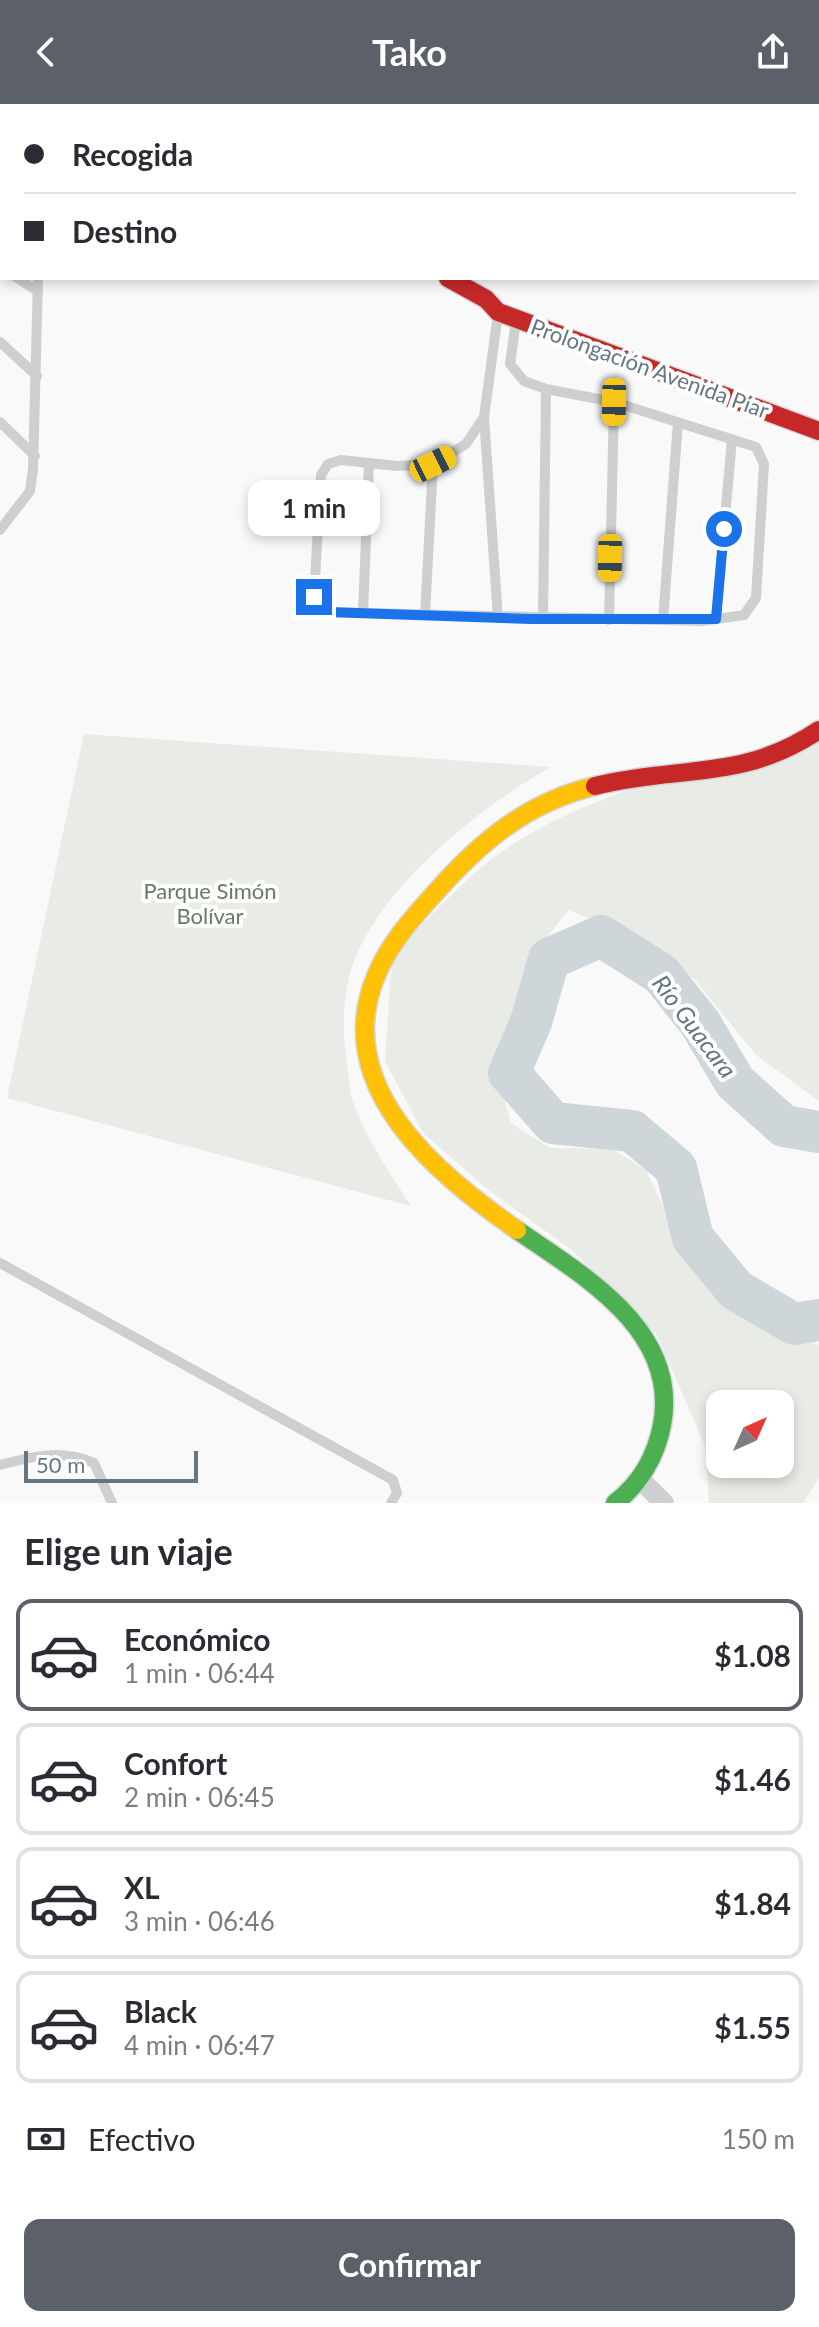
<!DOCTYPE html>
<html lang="es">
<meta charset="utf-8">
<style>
:root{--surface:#fff;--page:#f7f7f7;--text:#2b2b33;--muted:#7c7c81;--line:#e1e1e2;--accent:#5c6169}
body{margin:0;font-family:Lato,sans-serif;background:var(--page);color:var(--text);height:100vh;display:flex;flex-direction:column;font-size:30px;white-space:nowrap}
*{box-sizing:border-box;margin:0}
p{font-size:26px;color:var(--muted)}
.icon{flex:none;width:44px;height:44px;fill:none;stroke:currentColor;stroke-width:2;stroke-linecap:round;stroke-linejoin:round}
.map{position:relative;height:1399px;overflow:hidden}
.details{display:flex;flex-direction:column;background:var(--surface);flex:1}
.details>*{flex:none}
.banner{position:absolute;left:0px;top:0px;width:820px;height:176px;box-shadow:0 4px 12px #0003;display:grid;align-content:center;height:176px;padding:0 24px;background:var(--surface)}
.needle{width:52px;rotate:45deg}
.buttons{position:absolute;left:706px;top:1286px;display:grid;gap:16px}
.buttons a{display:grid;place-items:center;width:88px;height:88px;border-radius:16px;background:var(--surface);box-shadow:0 4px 12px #0003;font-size:40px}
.scale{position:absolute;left:24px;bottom:20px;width:174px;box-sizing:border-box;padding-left:8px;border:4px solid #657683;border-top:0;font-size:22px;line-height:28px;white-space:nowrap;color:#657683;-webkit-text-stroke:6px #fff;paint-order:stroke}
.end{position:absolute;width:36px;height:36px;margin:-18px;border:10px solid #1a73e8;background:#fff;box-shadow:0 0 0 4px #fff}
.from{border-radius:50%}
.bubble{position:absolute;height:56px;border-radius:16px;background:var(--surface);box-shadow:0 4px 12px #0003;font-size:26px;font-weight:700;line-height:56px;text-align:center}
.car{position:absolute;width:24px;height:48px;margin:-24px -12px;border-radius:10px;box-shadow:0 0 6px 2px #0007;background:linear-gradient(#f5c518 24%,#345 0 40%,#f5c518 0 76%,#345 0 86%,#f5c518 0)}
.banner b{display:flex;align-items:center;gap:28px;height:76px;font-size:30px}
.banner b+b{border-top:2px solid var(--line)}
.banner i{width:20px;height:20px;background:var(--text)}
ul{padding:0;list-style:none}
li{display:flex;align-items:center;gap:24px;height:112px;margin:0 16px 12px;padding:0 8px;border:4px solid var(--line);border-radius:16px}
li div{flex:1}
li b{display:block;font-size:30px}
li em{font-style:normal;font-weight:700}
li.on{border-color:var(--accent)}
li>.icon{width:72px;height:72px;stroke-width:1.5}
h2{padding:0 24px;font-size:36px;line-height:96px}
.pay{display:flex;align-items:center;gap:20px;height:88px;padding:0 24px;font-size:30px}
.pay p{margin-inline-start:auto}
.action{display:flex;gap:16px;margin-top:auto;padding:16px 24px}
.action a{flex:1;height:92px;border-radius:16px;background:var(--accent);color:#fff;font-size:32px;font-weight:700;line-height:92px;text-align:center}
header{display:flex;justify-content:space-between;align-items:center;height:104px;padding:0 24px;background:var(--accent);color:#fff;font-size:36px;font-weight:700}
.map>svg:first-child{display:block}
</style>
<header><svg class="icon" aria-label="back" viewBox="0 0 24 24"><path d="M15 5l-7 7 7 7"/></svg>Tako<svg class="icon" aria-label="share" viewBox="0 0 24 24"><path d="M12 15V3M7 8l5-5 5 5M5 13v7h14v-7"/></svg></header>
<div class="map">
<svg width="819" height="1399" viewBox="0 0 819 1399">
<rect width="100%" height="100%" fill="#f9f9f9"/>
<g fill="#e8ebe6" fill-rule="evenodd">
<path d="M 84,630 L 551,663 C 480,702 369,791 349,874 C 342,902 343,932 347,959 C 349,973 349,989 354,1001 C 368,1038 390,1069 411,1102 L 7,994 Z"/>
<path d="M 819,630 L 819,997 L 756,951 L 696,877 L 640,835 L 568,806 L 542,840 L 494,958 L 511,1019 L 550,1044 L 612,1045 L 646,1066 L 694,1168 L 728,1204 L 819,1241 L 819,1374 L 803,1399 L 709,1399 L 705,1342 L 657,1231 L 573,1147 L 491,1088 L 423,1029 L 385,957 L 392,850 C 424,820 455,784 489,757 C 581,687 710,662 819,630 ZM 720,1300 L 780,1300 L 780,1360 L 720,1360 Z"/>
</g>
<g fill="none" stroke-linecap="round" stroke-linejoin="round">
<polyline stroke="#ced6d9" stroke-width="42" points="819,1028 784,1022 735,978 700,919 661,870 601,832 549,855 531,918 509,969 553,1019 632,1027 676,1064 693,1134 736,1186 794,1220 819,1216"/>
<g stroke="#d5d6d7" stroke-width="21">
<path id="fast" d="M 517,1126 C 584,1172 680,1227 662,1321 C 656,1352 640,1380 615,1399"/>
</g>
<g stroke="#d5d6d7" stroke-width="21">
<path id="slow" d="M 517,1126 C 437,1070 330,983 376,872 C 389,840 413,813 436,788 C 481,737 528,698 595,682"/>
</g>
<g stroke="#d5d6d7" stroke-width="21">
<g id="jam">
<polyline points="448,174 486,195 498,208 819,327"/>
<path d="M 595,682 C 678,661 742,678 819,626"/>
</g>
</g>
<g stroke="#cecfd0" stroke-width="10">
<polyline points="7,0 9,2"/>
<polyline points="107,2 108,0"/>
<polyline points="0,73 2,75"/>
<polyline points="0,159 2,161"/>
<polyline points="17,174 38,187"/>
<polyline points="498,210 484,313 466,340 433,360 397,362 341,356 328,360 321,371 314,493 318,502 327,508 702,517 744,511 756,494 764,360 756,343 614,298 546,285 524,277 510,260 516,217"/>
<polyline points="0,238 37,272"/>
<polyline points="484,313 498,514"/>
<polyline points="0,318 35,352"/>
<polyline points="0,426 30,387 33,365 38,174"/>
<polyline points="363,509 369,359"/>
<polyline points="425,511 433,360"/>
<polyline points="543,515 546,285"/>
<polyline points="716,515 732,335"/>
<polyline points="609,516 614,298"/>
<polyline points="663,516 678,318"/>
<polyline points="0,1159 393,1376 397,1389 391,1399"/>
<path d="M 0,1361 C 34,1352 61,1345 94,1359 L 112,1399"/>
</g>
<g stroke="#cecfd0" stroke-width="20">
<polyline points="203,0 206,2"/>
<polyline points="358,0 359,2"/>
<polyline points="640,1375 664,1399"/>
</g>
<use href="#fast" stroke="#4caf50" stroke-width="18"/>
<use href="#slow" stroke="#ffc107" stroke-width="18"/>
<use href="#jam" stroke="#c62828" stroke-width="18"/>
</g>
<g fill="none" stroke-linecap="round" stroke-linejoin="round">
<polyline stroke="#1a73e8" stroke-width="10" points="314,493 318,502 327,508 531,515 716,515 724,425"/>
</g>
<g text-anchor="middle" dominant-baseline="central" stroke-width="8" stroke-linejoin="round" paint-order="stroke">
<g font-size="22" fill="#657683" stroke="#fff">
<text transform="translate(650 264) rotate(20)">Prolongación Avenida Piar</text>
</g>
<g font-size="22" fill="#687a64" stroke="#fff">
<text x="210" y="786">Parque Simón<tspan x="210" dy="25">Bolívar</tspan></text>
</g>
<g font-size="24" font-style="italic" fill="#60757c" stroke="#fff">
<text transform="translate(695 922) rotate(53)">Río Guacara</text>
</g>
</g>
</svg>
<div class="buttons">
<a><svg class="needle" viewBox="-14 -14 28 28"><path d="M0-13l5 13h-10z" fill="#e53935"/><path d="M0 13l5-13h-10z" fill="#7c7c81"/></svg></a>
</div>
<div class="scale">50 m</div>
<i class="end from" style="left:724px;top:425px"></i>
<i class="end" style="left:314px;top:493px"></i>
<div class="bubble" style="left:248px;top:376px;width:132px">1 min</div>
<i class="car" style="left:614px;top:298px;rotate:181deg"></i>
<i class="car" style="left:433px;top:360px;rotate:64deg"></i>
<i class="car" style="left:610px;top:454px;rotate:181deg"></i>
<div class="banner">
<b><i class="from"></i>Recogida</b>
<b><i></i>Destino</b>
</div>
</div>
<section class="details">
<h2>Elige un viaje</h2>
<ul>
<li class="on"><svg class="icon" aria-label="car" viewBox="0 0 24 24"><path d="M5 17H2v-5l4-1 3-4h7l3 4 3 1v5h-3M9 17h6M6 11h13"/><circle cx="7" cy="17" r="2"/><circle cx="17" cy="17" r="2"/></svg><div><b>Económico</b><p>1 min · 06:44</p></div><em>$1.08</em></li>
<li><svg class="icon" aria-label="car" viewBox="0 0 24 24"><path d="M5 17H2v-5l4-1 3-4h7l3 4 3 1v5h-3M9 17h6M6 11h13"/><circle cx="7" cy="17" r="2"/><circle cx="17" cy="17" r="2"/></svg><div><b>Confort</b><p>2 min · 06:45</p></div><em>$1.46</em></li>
<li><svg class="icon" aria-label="car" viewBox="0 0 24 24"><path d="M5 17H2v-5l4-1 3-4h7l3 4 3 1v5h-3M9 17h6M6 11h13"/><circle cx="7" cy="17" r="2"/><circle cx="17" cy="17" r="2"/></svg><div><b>XL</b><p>3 min · 06:46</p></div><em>$1.84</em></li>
<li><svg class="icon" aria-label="car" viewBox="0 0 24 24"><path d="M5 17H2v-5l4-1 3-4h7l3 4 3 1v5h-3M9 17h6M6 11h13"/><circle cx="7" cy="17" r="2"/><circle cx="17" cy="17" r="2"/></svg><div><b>Black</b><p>4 min · 06:47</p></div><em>$1.55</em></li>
</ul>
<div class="pay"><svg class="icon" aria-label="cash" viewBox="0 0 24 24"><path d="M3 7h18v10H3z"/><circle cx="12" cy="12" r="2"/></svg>Efectivo<p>150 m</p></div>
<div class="action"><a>Confirmar</a></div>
</section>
